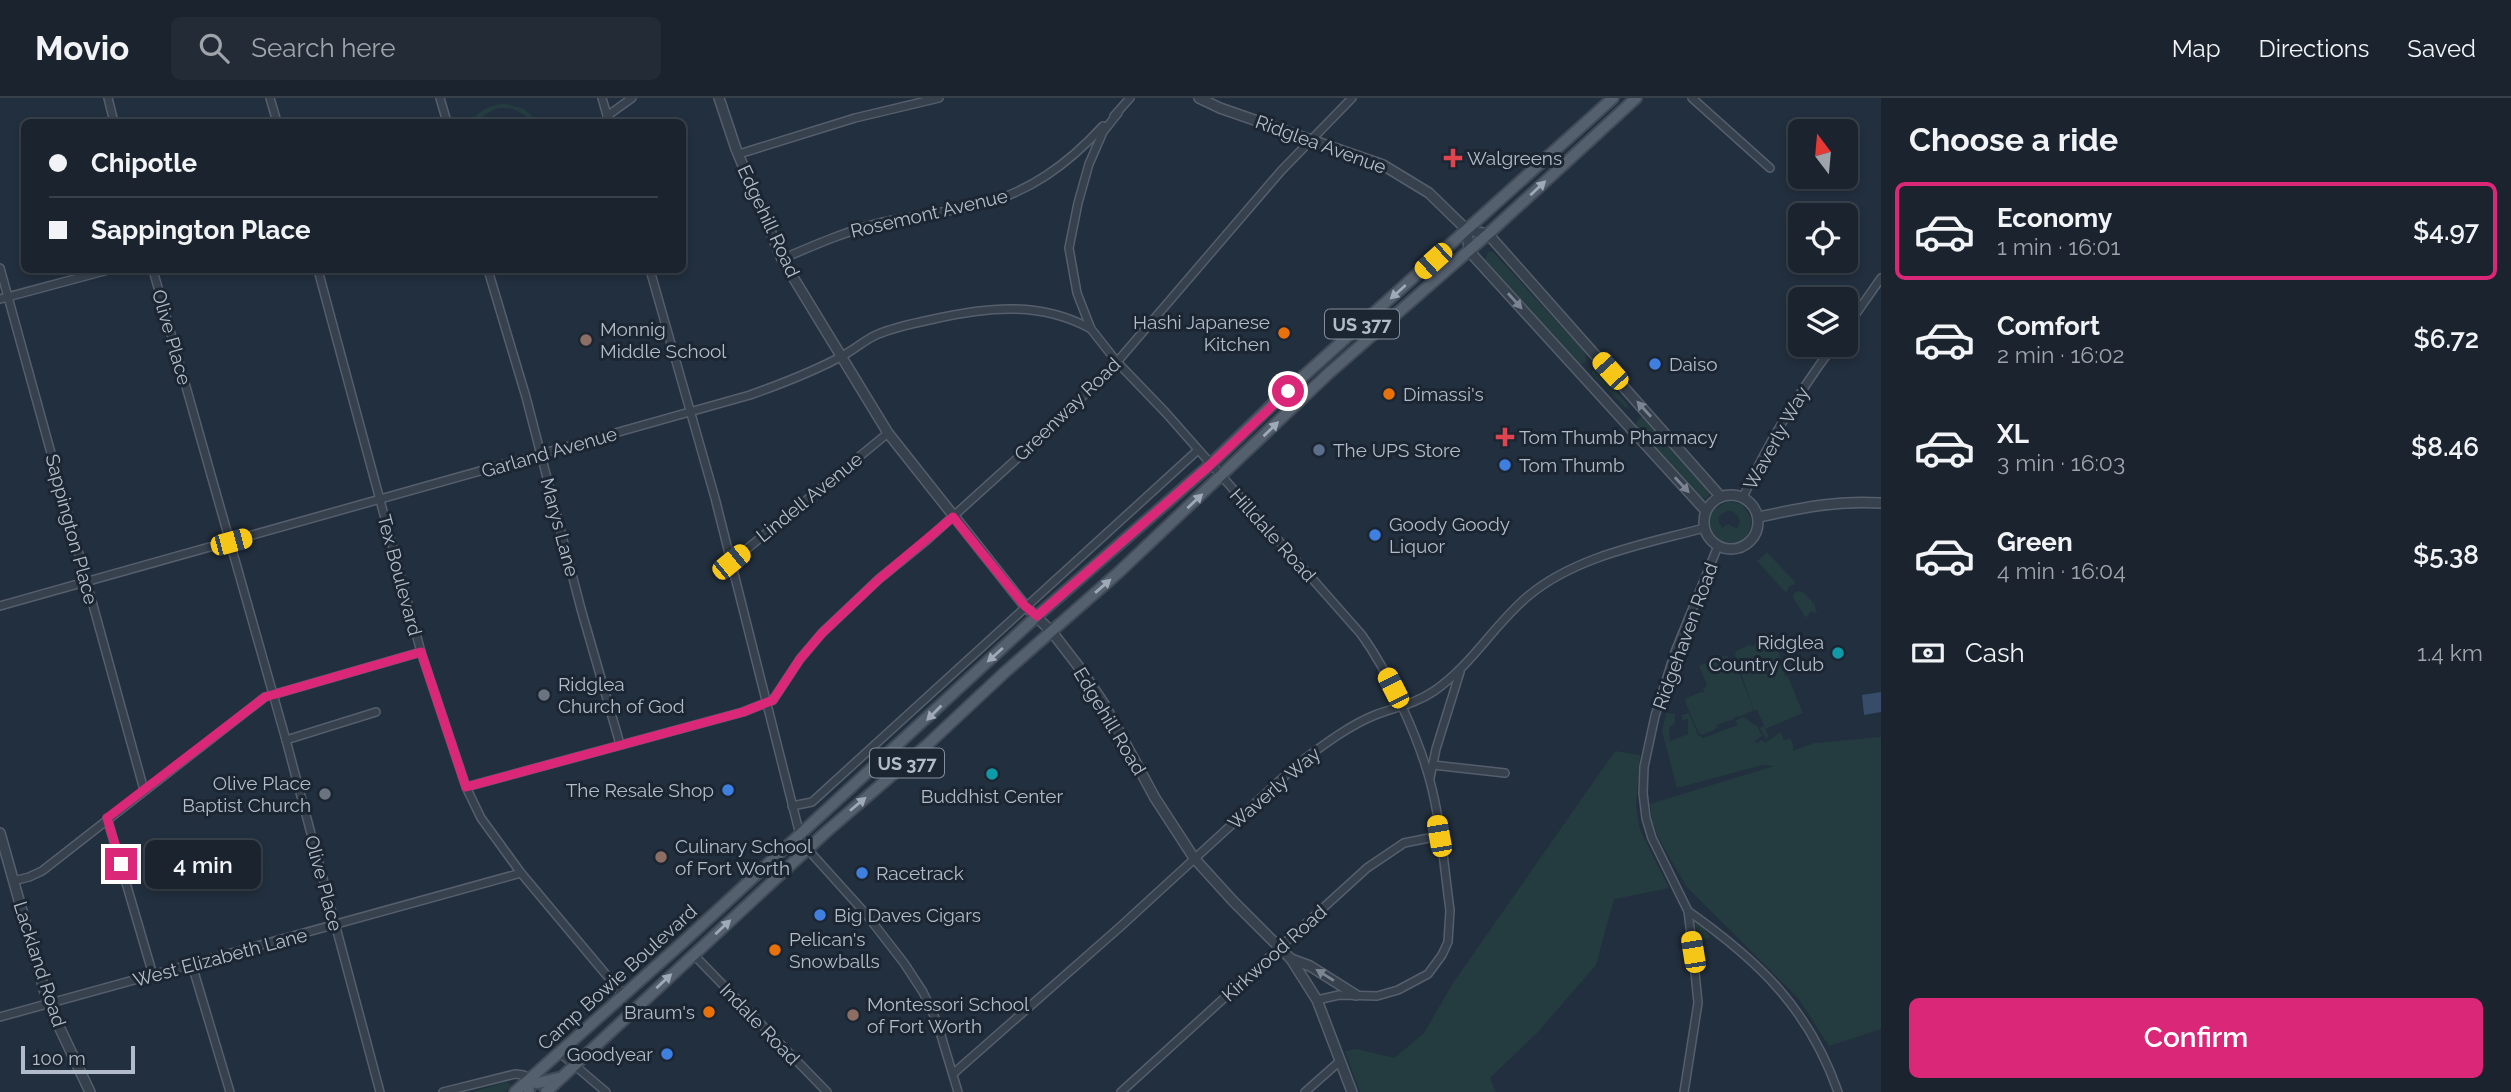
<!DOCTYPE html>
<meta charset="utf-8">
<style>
:root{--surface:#1a232e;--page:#232b36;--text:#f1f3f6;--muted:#9fa4aa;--line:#38404a;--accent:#db2777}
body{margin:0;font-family:Raleway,sans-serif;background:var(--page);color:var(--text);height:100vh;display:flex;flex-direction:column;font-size:26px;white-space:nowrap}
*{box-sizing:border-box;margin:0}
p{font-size:23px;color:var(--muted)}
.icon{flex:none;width:38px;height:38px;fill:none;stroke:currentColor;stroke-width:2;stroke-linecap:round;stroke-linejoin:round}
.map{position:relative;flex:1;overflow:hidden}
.side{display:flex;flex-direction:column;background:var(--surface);width:630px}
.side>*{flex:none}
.banner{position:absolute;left:21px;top:21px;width:665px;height:154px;border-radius:10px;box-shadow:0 4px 10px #0003,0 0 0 2px var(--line);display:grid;align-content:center;height:154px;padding:0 28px;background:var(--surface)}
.needle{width:46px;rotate:344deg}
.tools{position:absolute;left:1788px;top:21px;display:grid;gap:14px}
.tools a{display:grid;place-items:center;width:70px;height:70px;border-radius:10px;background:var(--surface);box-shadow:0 4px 10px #0003,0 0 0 2px var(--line);font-size:35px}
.scale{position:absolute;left:21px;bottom:18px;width:114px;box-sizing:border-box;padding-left:7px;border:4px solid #b2bbc9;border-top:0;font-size:19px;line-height:24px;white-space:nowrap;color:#b2bbc9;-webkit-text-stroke:5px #1c2633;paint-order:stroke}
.end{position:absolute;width:32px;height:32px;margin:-16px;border:9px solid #db2777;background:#fff;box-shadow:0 0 0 4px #fff}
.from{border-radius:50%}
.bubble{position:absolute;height:49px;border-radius:10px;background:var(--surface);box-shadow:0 4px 10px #0003,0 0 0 2px var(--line);font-size:23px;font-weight:600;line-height:49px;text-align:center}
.car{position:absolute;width:21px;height:42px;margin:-21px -10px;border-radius:9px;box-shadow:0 0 5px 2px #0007;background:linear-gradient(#f5c518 24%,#345 0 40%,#f5c518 0 76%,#345 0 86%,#f5c518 0)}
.banner b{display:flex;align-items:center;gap:24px;height:66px;font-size:26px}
.banner b+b{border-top:2px solid var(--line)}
.banner i{width:18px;height:18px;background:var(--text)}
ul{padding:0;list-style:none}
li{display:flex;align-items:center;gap:21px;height:98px;margin:0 14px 10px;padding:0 14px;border:4px solid transparent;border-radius:10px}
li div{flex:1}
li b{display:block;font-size:26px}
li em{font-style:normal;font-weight:600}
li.current{border-color:var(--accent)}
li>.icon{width:63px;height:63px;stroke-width:1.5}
h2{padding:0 28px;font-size:32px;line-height:84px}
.pay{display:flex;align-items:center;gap:18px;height:77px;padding:0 28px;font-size:26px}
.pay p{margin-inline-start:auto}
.button{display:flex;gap:14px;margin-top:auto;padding:14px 28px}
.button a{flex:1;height:80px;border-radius:10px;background:var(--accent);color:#fff;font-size:28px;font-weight:600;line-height:80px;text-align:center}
header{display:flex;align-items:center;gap:42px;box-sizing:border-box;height:98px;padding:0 35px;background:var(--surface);border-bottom:2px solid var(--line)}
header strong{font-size:33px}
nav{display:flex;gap:38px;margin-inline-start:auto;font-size:24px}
.search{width:490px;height:63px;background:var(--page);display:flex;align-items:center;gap:18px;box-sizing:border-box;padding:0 24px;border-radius:10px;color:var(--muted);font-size:26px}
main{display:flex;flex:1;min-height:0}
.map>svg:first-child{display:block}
</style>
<header>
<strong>Movio</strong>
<div class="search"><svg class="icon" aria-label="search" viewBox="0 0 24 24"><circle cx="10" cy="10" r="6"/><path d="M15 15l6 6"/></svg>Search here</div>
<nav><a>Map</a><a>Directions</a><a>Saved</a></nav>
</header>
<main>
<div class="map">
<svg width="1881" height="994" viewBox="0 0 1881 994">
<rect width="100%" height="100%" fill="#222f3e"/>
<g fill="#243c3f" fill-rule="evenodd">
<path d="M 506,6 L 524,11 L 538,24 C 529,23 523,14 513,11 C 490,5 486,22 470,24 C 479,12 491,6 506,6 Z"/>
<polygon points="1488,154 1493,154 1585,254 1586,264 1581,266 1576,264 1485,162"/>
<polygon points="1592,272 1597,272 1628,307 1627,311 1592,275"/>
<polygon points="1642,319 1711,393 1707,401 1700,400 1635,328 1638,321"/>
<path d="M 1728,403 L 1742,406 L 1751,420 C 1753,460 1695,447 1714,411 ZM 1727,413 C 1734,412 1738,417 1740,423 L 1737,431 L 1728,426 L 1722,430 L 1719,424 L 1719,418 Z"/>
<polygon points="1767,454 1796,485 1789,489 1786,495 1757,463"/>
<polygon points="1798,493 1803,494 1812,503 1811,505 1814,505 1817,515 1810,514 1806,520 1793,500 1794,495"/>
<polygon points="1768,539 1774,542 1786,574 1784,577 1788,579 1803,615 1765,631 1769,638 1766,641 1760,630 1764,628 1757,612 1754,613 1735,557 1736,553 1750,547 1754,549 1755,545"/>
<polygon points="1727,557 1736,575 1740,577 1753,610 1752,613 1739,619 1735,618 1734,621 1717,627 1716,631 1702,637 1699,635 1685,604 1686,600 1701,594 1704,595 1703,591 1707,587 1699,568"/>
<polygon points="1666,615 1675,616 1675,625 1669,630 1670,643 1688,636 1688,621 1682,622 1682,617 1689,615 1698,637 1703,640 1738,627 1735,623 1743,619 1757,628 1762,638 1755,643 1756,645 1762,642 1765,645 1781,634 1784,642 1790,640 1793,646 1793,653 1814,645 1881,639 1881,931 1829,948 1798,900 1686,788 1659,741 1652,723 1650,706 1774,668 1762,667 1677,690 1662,633"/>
<polygon points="1615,653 1640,657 1636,708 1640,732 1669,790 1614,801 1596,867 1538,934 1490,980 1496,994 1360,994 1345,953 1357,951 1394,960 1424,935 1453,885"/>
<polygon points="1695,823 1703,829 1710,839 1700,844 1696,843"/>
<polygon points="506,984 511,987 505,994 472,994"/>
</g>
<polygon fill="#374c68" points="1881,594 1881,614 1864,617 1862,597"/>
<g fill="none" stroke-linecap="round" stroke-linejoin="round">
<g stroke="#555e6c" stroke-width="10">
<g id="minor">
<polyline points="108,0 114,24"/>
<polyline points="270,0 277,24"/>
<polyline points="440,0 447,24"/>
<polyline points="602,0 609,24"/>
<polyline points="1692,0 1770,70"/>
<path d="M 1118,15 L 1103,34 L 1089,66 L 1078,105 L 1069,150 L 1077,195 L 1091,231 L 1117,264 L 1166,315 L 1361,536 C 1388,573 1418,638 1430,683 C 1441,724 1444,769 1450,812 L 1448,844 L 1442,857 L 1428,876 L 1398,892 L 1377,898 L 1339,897 L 1317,902"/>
<polyline points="607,18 632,0"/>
<polyline points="1114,18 1130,0"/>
<polyline points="739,56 855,20 939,0"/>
<path d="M 782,161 C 817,146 851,131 888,123 C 918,117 949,114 978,107 C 1029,95 1068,66 1103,28"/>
<polyline points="0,170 144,692"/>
<polyline points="153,172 286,642 380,994"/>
<polyline points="318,172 421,554 466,689 481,720 521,775 624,898"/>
<polyline points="488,172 526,299 581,511 620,646"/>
<polyline points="650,172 715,400 802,745 866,816 904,865 923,894 937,924 958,994"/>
<polyline points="0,201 108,172"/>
<polyline points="1846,230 1881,180"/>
<path d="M 1743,399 C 1768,345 1798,295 1834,247"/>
<polyline points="731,464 888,335"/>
<path d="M 0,508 L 750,297 C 781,286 815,273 844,257 C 855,251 865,242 876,237 C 894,229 915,225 934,221 C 987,209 1041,203 1091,231"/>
<polyline points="286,642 376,614"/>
<polyline points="1433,667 1505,675"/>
<polyline points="1430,680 1436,651 1460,574"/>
<polyline points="466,689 743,614 773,602 800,561 822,535 879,481 927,442 1052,329 1117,264 1281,73 1352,0"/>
<polyline points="792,708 812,704 1198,352"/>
<polyline points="107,720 153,877"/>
<polyline points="13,783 29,779 42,773 265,599 421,554"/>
<path d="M 1688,813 C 1759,863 1809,911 1838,994"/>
<polyline points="693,856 827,994"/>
<polyline points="192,867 230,994"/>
<polyline points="0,919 521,775"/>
<polyline points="559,954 606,994"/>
<path d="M 954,975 L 1120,829 L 1299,665 C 1322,648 1348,628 1375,617 C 1396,609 1415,606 1434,593 C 1471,568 1493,528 1527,499 C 1575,458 1645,446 1704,430"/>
<polyline points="443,994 515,976 524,977 527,984"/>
<polyline points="1121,994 1367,770 1404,745 1439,738"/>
<polyline points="1305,994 1340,963"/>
<polyline points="1684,994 1698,905 1693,854 1688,813 1652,740 1646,720 1643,695 1644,669 1655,618 1675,554 1718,448"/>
</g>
</g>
<g stroke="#555e6c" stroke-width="12">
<g id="tertiary">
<polyline points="719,0 736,51 782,161 888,335 1025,508 1052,534 1082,573 1104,606 1155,700 1194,760 1233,803 1291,861 1317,902 1352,994"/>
<polyline points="1199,0 1220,10 1383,67 1429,95 1467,132"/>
<polyline points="1467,132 1469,153 1706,413"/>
<polyline points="1467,132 1488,136 1721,399"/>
<circle cx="1731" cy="424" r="27"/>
<path d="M 1759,419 C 1800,410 1838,402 1881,405"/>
<polyline points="0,735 44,891 55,920 90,994"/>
<polyline points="1291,861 1310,868 1356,897"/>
</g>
</g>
<g stroke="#404a57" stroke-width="14">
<g id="primary">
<polyline points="515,994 682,845 1037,518 1210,367 1277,302 1613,0"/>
<polyline points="529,994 527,984 538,985 558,980"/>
<polyline points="546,994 826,734 927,647 1004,575 1119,474 1329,275 1488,136 1636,0"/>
</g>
</g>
<use href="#minor" stroke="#37414e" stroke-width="7"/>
<use href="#tertiary" stroke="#37414e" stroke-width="9"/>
<use href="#primary" stroke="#54606e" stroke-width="10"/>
</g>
<defs><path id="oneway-solid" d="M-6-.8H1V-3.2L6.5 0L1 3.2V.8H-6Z" transform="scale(1.75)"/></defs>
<g fill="#9fa9b7">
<use href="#oneway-solid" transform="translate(1538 90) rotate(-43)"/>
<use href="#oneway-solid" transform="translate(1398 194) rotate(138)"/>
<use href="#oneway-solid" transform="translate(1271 331) rotate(-44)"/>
<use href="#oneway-solid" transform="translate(1195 403) rotate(-43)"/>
<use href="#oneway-solid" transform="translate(1103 488) rotate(-41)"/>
<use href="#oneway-solid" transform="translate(995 557) rotate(138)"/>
<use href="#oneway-solid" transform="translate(934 615) rotate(135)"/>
<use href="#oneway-solid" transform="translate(858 706) rotate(-40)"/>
<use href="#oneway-solid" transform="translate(723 829) rotate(-43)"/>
<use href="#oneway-solid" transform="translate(664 883) rotate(-43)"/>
</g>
<g fill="#7b8492">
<use href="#oneway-solid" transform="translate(1515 203) rotate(48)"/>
<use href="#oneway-solid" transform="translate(1644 311) rotate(-132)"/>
<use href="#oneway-solid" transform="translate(1682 387) rotate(47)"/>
<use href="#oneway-solid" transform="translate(1325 877) rotate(-148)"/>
</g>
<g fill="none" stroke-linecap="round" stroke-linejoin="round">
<polyline stroke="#db2777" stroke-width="9" points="121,766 107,720 265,599 421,554 466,689 743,614 773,602 800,561 822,535 879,481 953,419 1025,508 1037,518 1210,367 1288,293"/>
</g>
<g fill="#e0444e" stroke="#1c2633" stroke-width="2.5">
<path d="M1449.5 49.5h7v7h7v7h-7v7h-7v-7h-7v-7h7z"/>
<path d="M1501.5 328.5h7v7h7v7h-7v7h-7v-7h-7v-7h7z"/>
</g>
<g fill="#e8710a" stroke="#1c2633" stroke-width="2.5">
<circle cx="1284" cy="235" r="7"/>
<circle cx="1389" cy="296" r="7"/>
<circle cx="775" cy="852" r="7"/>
<circle cx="709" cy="914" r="7"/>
</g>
<g fill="#8d6e63" stroke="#1c2633" stroke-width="2.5">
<circle cx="586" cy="242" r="7"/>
<circle cx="661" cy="759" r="7"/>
<circle cx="853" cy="917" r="7"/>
</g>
<g fill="#3f7fe0" stroke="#1c2633" stroke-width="2.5">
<circle cx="1655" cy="266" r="7"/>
<circle cx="1505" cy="367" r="7"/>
<circle cx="1375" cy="437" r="7"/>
<circle cx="728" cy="692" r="7"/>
<circle cx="862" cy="775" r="7"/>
<circle cx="820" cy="817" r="7"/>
<circle cx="667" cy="956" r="7"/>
</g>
<circle fill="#5c6f8a" stroke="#1c2633" stroke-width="2.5" cx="1319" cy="352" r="7"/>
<g fill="#0f9aa8" stroke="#1c2633" stroke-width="2.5">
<circle cx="1838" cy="555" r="7"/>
<circle cx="992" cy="676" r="7"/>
</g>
<g fill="#6b7280" stroke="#1c2633" stroke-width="2.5">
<circle cx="544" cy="597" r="7"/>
<circle cx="325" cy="696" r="7"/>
</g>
<g text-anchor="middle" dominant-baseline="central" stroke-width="6" stroke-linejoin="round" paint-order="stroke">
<g fill="#1c2633" stroke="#858e9c" stroke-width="2">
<rect x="1325" y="211.5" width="74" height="29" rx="5"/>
<rect x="870" y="650.5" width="74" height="29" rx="5"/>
</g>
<g font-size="18" font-weight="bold" fill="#b2bbc9">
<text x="1362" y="226">US 377</text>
<text x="907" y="665">US 377</text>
</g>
<g font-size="19" fill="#b2bbc9" stroke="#1c2633">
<text transform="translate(1321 46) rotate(20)">Ridglea Avenue</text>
<text transform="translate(929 115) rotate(-13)">Rosemont Avenue</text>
<text transform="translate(769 123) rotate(65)">Edgehill Road</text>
<text transform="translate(172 239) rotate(74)">Olive Place</text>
<text transform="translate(1067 311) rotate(-44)">Greenway Road</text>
<text transform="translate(1776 340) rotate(-61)">Waverly Way</text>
<text transform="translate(549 354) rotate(-16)">Garland Avenue</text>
<text transform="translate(809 399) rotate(-39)">Lindell Avenue</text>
<text transform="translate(560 429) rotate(75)">Marys Lane</text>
<text transform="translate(72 431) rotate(75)">Sappington Place</text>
<text transform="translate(1273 437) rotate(48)">Hilldale Road</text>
<text transform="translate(400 477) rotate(75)">Tex Boulevard</text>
<text transform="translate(1685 538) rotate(-70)">Ridgehaven Road</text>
<text transform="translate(1110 623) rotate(59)">Edgehill Road</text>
<text transform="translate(1274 690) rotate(-41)">Waverly Way</text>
<text transform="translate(324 785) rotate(75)">Olive Place</text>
<text transform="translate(1274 855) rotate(-42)">Kirkwood Road</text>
<text transform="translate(220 859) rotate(-15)">West Elizabeth Lane</text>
<text transform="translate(40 866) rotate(72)">Lackland Road</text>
<text transform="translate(617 879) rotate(-42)">Camp Bowie Boulevard</text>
<text transform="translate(760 926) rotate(46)">Indale Road</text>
</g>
<g font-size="19" fill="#b2bbc9" stroke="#1c2633" text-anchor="start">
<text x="1467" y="60">Walgreens</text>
<text x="1270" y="224" text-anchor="end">Hashi Japanese<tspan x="1270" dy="22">Kitchen</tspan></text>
<text x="600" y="231">Monnig<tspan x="600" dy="22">Middle School</tspan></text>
<text x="1669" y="266">Daiso</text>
<text x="1403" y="296">Dimassi's</text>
<text x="1519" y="339">Tom Thumb Pharmacy</text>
<text x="1333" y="352">The UPS Store</text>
<text x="1519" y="367">Tom Thumb</text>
<text x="1389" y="426">Goody Goody<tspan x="1389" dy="22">Liquor</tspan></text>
<text x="1824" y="544" text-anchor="end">Ridglea<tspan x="1824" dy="22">Country Club</tspan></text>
<text x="558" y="586">Ridglea<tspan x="558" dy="22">Church of God</tspan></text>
<text x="311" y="685" text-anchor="end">Olive Place<tspan x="311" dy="22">Baptist Church</tspan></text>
<text x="714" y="692" text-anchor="end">The Resale Shop</text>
<text x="992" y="698" text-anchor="middle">Buddhist Center</text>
<text x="675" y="748">Culinary School<tspan x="675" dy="22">of Fort Worth</tspan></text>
<text x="876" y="775">Racetrack</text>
<text x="834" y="817">Big Daves Cigars</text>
<text x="789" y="841">Pelican's<tspan x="789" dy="22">Snowballs</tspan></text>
<text x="867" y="906">Montessori School<tspan x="867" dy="22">of Fort Worth</tspan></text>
<text x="695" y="914" text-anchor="end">Braum's</text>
<text x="653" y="956" text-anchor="end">Goodyear</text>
</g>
</g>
</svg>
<div class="tools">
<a><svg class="needle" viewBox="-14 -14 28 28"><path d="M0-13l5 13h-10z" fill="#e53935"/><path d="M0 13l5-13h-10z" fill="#9fa4aa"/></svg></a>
<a><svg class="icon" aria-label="locate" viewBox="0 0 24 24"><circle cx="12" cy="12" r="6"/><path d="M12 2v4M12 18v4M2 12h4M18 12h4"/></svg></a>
<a><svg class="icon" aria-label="layers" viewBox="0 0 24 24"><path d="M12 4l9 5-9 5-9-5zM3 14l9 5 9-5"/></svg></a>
</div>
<div class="scale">100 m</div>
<i class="end from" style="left:1288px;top:293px"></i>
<i class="end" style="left:121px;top:766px"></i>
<div class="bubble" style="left:145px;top:742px;width:116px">4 min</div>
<i class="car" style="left:1433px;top:163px;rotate:228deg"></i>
<i class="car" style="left:1610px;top:273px;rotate:318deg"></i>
<i class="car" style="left:231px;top:444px;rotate:75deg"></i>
<i class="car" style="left:731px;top:464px;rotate:51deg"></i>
<i class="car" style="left:1393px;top:590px;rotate:333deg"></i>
<i class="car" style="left:1439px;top:738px;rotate:350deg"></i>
<i class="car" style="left:1693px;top:854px;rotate:351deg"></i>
<div class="banner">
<b><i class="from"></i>Chipotle</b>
<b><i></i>Sappington Place</b>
</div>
</div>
<section class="side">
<h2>Choose a ride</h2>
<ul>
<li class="current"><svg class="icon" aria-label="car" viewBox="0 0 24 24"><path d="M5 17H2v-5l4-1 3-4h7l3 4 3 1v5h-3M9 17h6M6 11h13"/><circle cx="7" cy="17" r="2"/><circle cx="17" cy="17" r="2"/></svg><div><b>Economy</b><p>1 min · 16:01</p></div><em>$4.97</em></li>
<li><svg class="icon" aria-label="car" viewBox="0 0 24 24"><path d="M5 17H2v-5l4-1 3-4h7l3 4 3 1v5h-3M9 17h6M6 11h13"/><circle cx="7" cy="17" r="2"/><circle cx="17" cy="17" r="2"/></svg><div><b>Comfort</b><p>2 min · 16:02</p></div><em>$6.72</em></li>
<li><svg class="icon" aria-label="car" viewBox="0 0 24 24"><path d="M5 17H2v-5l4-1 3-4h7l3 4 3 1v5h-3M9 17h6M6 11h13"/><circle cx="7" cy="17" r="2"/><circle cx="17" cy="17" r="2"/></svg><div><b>XL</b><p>3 min · 16:03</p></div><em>$8.46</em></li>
<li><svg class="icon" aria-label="car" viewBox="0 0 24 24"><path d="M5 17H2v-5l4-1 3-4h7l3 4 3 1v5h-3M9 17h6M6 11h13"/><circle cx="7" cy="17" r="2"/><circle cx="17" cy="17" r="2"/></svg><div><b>Green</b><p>4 min · 16:04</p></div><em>$5.38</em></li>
</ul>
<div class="pay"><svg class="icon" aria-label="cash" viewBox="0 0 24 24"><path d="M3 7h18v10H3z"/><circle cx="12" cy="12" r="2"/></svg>Cash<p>1.4 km</p></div>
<div class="button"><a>Confirm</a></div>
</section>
</main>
